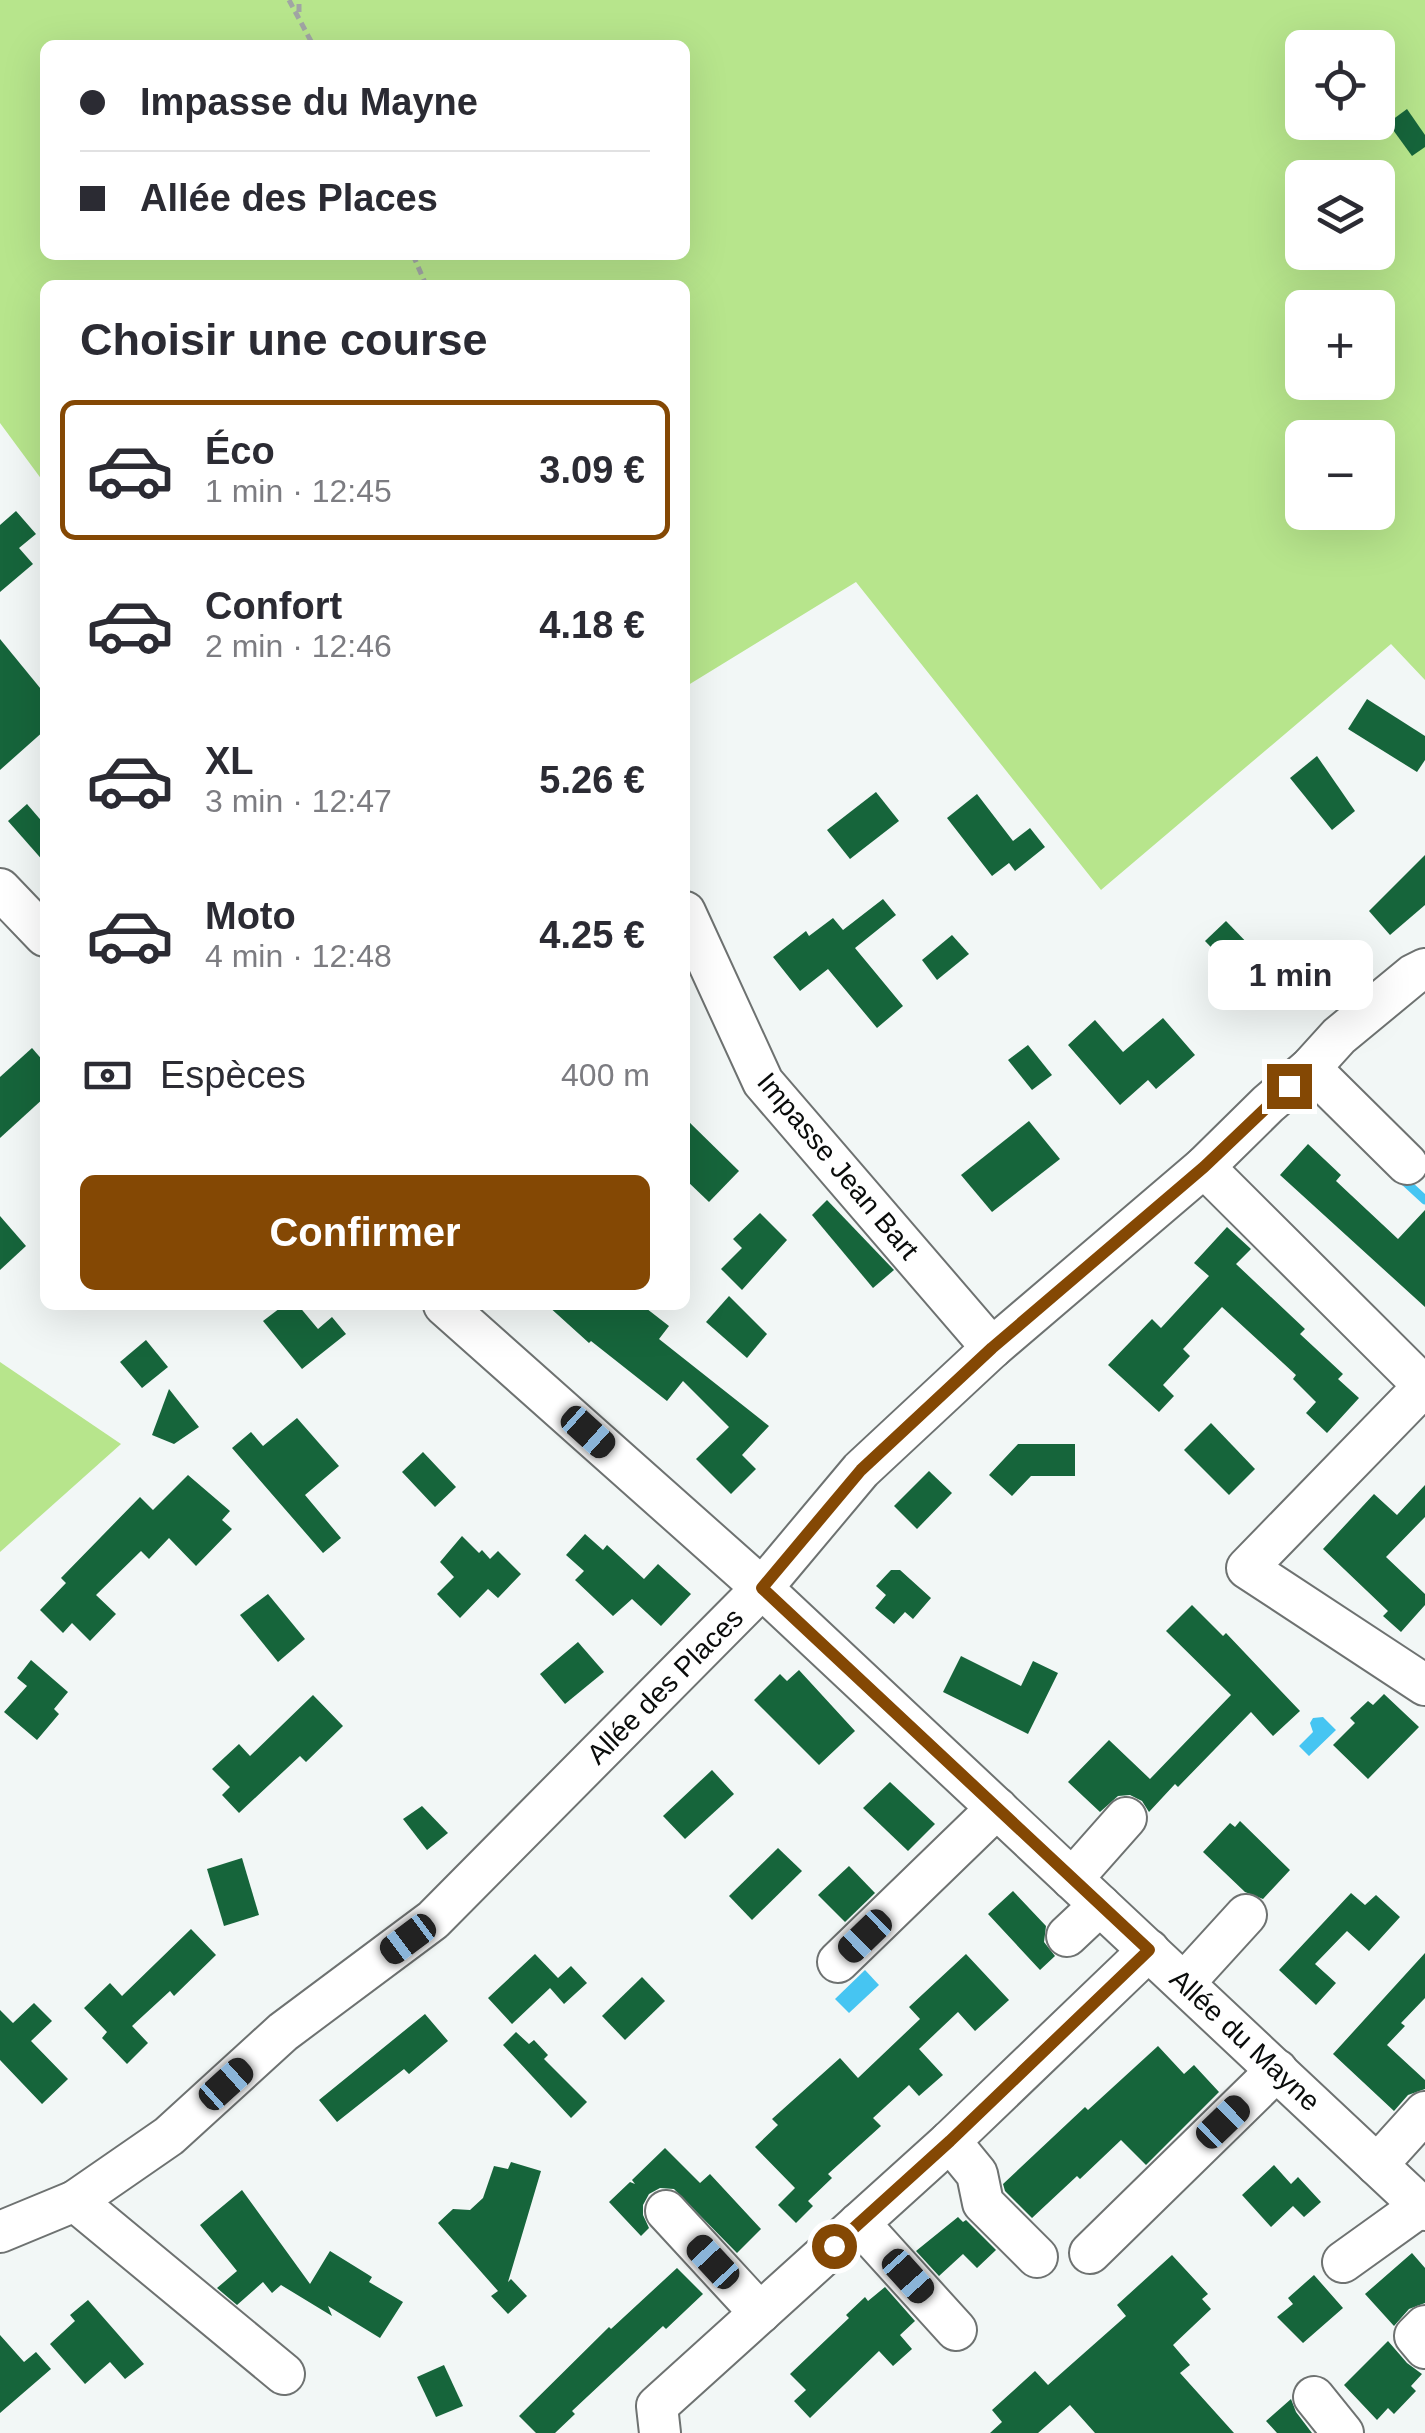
<!DOCTYPE html>
<html lang="fr">
<meta charset="utf-8">
<style>
:root{--surface:#fff;--page:#f7f7f7;--text:#2b2b33;--muted:#7c7c81;--line:#e1e1e2;--accent:#844804}
body{margin:0;font-family:Arial,sans-serif;background:var(--page);color:var(--text);height:100vh;display:flex;flex-direction:column;font-size:38px;white-space:nowrap}
*{box-sizing:border-box;margin:0}
p{font-size:32px;color:var(--muted)}
.icon{flex:none;width:55px;height:55px;fill:none;stroke:currentColor;stroke-width:2;stroke-linecap:round;stroke-linejoin:round}
.map{position:relative;flex:1;overflow:hidden}
.sheet{position:absolute;left:40px;top:280px;width:650px;height:1030px;display:flex;flex-direction:column;background:var(--surface);border-radius:15px;box-shadow:0 10px 40px #0002}
.sheet>*{flex:none}
.top-card{position:absolute;left:40px;top:40px;width:650px;height:220px;border-radius:15px;box-shadow:0 10px 40px #0002;display:grid;align-content:center;height:220px;padding:0 40px;background:var(--surface)}
.fabs{position:absolute;left:1285px;top:30px;display:grid;gap:20px}
.fabs a{display:grid;place-items:center;width:110px;height:110px;border-radius:15px;background:var(--surface);box-shadow:0 10px 40px #0002;font-size:50px}
.end{position:absolute;width:45px;height:45px;margin:-22px;border:12px solid #844804;background:#fff;box-shadow:0 0 0 5px #fff}
.from{border-radius:50%}
.bubble{position:absolute;height:70px;border-radius:15px;background:var(--surface);box-shadow:0 10px 40px #0002;font-size:32px;font-weight:700;line-height:70px;text-align:center}
.car{position:absolute;width:30px;height:60px;margin:-30px -15px;border-radius:12px;box-shadow:0 0 8px 2px #0007;background:linear-gradient(#222 24%,#8ab4d8 0 40%,#222 0 76%,#8ab4d8 0 86%,#222 0)}
.top-card b{display:flex;align-items:center;gap:35px;height:95px;font-size:38px}
.top-card b+b{border-top:2px solid var(--line)}
.top-card i{width:25px;height:25px;background:var(--text)}
ul{padding:0;list-style:none}
li{display:flex;align-items:center;gap:30px;height:140px;margin:0 20px 15px;padding:0 20px;border:5px solid transparent;border-radius:15px}
li div{flex:1}
li b{display:block;font-size:38px}
li em{font-style:normal;font-weight:700}
li.selected{border-color:var(--accent)}
li>.icon{width:90px;height:90px;stroke-width:1.5}
h2{padding:0 40px;font-size:45px;line-height:120px}
.pay{display:flex;align-items:center;gap:25px;height:110px;padding:0 40px;font-size:38px}
.pay p{margin-inline-start:auto}
.cta{display:flex;gap:20px;margin-top:auto;padding:20px 40px}
.cta a{flex:1;height:115px;border-radius:15px;background:var(--accent);color:#fff;font-size:40px;font-weight:700;line-height:115px;text-align:center}
.map>svg:first-child{display:block}
</style>
<div class="map">
<svg width="1425" height="2433" viewBox="0 0 1425 2433">
<rect width="100%" height="100%" fill="#f2f7f6"/>
<g fill="#b7e58c" fill-rule="evenodd">
<path d="M 0,0 L 1425,0 L 1425,680 L 1391,644 L 1101,890 L 856,582 L 685,687 L 685,285 L 45,285 L 45,484 L 0,423 ZM 45,45 L 685,45 L 685,255 L 45,255 ZM 1302,48 L 1378,48 L 1378,122 L 1302,122 ZM 1302,178 L 1378,178 L 1378,252 L 1302,252 ZM 1302,308 L 1378,308 L 1378,382 L 1302,382 ZM 1302,438 L 1378,438 L 1378,512 L 1302,512 Z"/>
<polygon points="0,1362 121,1444 0,1552"/>
</g>
<g fill="#46c5f2">
<polygon points="1323,1717 1336,1730 1309,1756 1299,1746 1313,1732 1310,1723 1313,1718"/>
<polygon points="865,1970 879,1985 849,2013 835,1999"/>
</g>
<g fill="none" stroke-linecap="round" stroke-linejoin="round">
<polyline stroke="#46c5f2" stroke-width="9" points="1400,1177 1425,1200"/>
</g>
<g fill="#16653b">
<polygon points="1407,109 1425,135 1425,147 1412,156 1388,123"/>
<polygon points="16,511 36,534 19,548 33,564 0,592 0,525"/>
<polygon points="0,639 45,694 45,730 0,770"/>
<polygon points="1367,699 1425,736 1425,760 1417,772 1348,729"/>
<polygon points="1317,756 1355,811 1332,830 1290,778"/>
<polygon points="876,792 899,821 850,859 827,830"/>
<polygon points="977,794 1013,841 1030,828 1045,847 1015,871 1009,863 992,876 947,818"/>
<polygon points="27,804 45,825 45,863 8,821"/>
<polygon points="1425,855 1425,905 1390,935 1369,911"/>
<polygon points="883,899 896,915 855,948 903,1006 877,1028 828,969 800,991 773,957 806,931 809,936 833,918 843,930"/>
<polygon points="1226,921 1253,949 1232,969 1205,941"/>
<polygon points="952,935 969,954 937,980 922,960"/>
<polygon points="1163,1018 1195,1055 1156,1089 1148,1080 1120,1105 1068,1045 1095,1020 1123,1052"/>
<polygon points="1028,1045 1052,1075 1032,1090 1008,1060"/>
<polygon points="32,1048 45,1063 45,1097 0,1138 0,1077"/>
<polygon points="685,1118 739,1171 709,1202 685,1179"/>
<polygon points="1029,1121 1060,1159 992,1212 961,1175"/>
<polygon points="1308,1144 1341,1175 1336,1181 1398,1239 1425,1210 1425,1307 1280,1175"/>
<polygon points="827,1200 894,1270 873,1288 812,1215"/>
<polygon points="760,1213 787,1240 742,1290 721,1269 742,1248 733,1239"/>
<polygon points="0,1216 26,1246 0,1270"/>
<polygon points="1227,1227 1251,1249 1236,1264 1305,1329 1300,1334 1343,1374 1338,1379 1359,1398 1327,1433 1306,1413 1316,1402 1293,1379 1296,1375 1222,1307 1183,1349 1190,1356 1163,1385 1174,1396 1159,1412 1108,1365 1152,1319 1161,1328 1209,1276 1194,1263"/>
<polygon points="729,1296 767,1334 747,1358 706,1322"/>
<polygon points="284,1305 298,1305 318,1329 332,1317 346,1334 302,1369 263,1321"/>
<polygon points="547,1305 642,1305 669,1326 659,1339 769,1426 742,1455 756,1469 731,1494 696,1459 729,1427 683,1381 667,1401 591,1341 589,1343"/>
<polygon points="146,1340 168,1367 142,1388 120,1362"/>
<polygon points="169,1389 199,1427 174,1444 152,1435"/>
<polygon points="297,1418 339,1466 305,1495 341,1538 323,1553 232,1448 251,1432 263,1446"/>
<polygon points="1211,1423 1255,1469 1229,1495 1184,1450"/>
<polygon points="1018,1444 1075,1444 1075,1476 1031,1476 1012,1496 989,1475"/>
<polygon points="423,1452 456,1487 435,1507 402,1472"/>
<polygon points="929,1471 952,1493 917,1529 894,1506"/>
<polygon points="188,1475 230,1511 222,1520 232,1529 196,1566 169,1538 149,1559 141,1551 96,1595 116,1614 90,1641 72,1623 63,1633 40,1610 66,1583 61,1578 140,1497 153,1510"/>
<polygon points="1425,1485 1425,1517 1386,1557 1425,1594 1425,1605 1401,1632 1383,1616 1388,1611 1323,1549 1374,1494 1397,1515"/>
<polygon points="585,1534 603,1550 607,1545 644,1579 658,1564 691,1594 661,1626 632,1599 613,1616 575,1580 584,1571 566,1555"/>
<polygon points="462,1536 479,1553 482,1550 490,1559 498,1551 521,1574 498,1598 488,1589 460,1618 437,1594 454,1577 440,1562"/>
<polygon points="891,1570 900,1570 931,1598 913,1619 905,1612 894,1624 875,1608 886,1595 876,1586"/>
<polygon points="268,1594 305,1639 278,1662 240,1615"/>
<polygon points="1192,1605 1223,1636 1226,1633 1300,1711 1273,1736 1251,1712 1178,1787 1175,1784 1149,1812 1142,1801 1130,1795 1118,1796 1100,1812 1068,1782 1109,1740 1150,1779 1231,1695 1166,1631"/>
<polygon points="578,1642 604,1672 565,1704 540,1674"/>
<polygon points="961,1656 1021,1686 1033,1661 1058,1673 1028,1734 943,1692"/>
<polygon points="31,1660 68,1692 54,1709 59,1714 37,1740 4,1712 27,1686 17,1678"/>
<polygon points="799,1670 855,1731 819,1765 754,1700 780,1674 787,1681"/>
<polygon points="1384,1694 1419,1727 1368,1779 1333,1745 1355,1723 1350,1718 1368,1701 1373,1705"/>
<polygon points="313,1695 343,1726 306,1762 300,1756 239,1813 222,1795 230,1787 212,1769 239,1744 250,1756"/>
<polygon points="712,1770 734,1794 685,1839 663,1816"/>
<polygon points="890,1782 935,1824 908,1851 863,1808"/>
<polygon points="422,1806 448,1833 427,1850 403,1819"/>
<polygon points="1240,1821 1290,1870 1263,1899 1245,1892 1203,1852 1230,1823 1235,1827"/>
<polygon points="778,1848 802,1871 752,1920 729,1896"/>
<polygon points="242,1858 259,1915 224,1926 207,1869"/>
<polygon points="849,1866 875,1893 845,1922 818,1895"/>
<polygon points="1013,1891 1046,1926 1044,1942 1055,1956 1040,1970 988,1914"/>
<polygon points="1351,1893 1365,1905 1376,1895 1400,1917 1369,1951 1347,1931 1315,1964 1336,1983 1316,2005 1279,1970"/>
<polygon points="191,1929 216,1955 174,1996 170,1991 132,2026 148,2043 127,2064 102,2038 107,2032 84,2008 110,1983 122,1996"/>
<polygon points="1425,1953 1425,1998 1401,2023 1405,2026 1387,2045 1425,2080 1425,2089 1408,2095 1394,2111 1333,2054"/>
<polygon points="535,1954 558,1978 571,1966 587,1983 564,2004 550,1988 512,2024 488,1998"/>
<polygon points="966,1954 1009,2000 975,2031 958,2012 919,2049 943,2075 919,2096 909,2085 873,2118 881,2126 828,2174 832,2178 808,2201 813,2206 796,2223 778,2205 795,2188 755,2147 778,2125 772,2119 840,2058 858,2078 920,2019 909,2007"/>
<polygon points="642,1977 665,2001 625,2040 602,2016"/>
<polygon points="34,2003 52,2021 31,2041 68,2079 42,2104 0,2060 0,2010 13,2023"/>
<polygon points="425,2014 448,2041 409,2074 404,2069 337,2122 319,2100"/>
<polygon points="516,2032 529,2044 534,2040 548,2055 544,2059 587,2102 571,2118 503,2045"/>
<polygon points="1158,2046 1184,2074 1194,2065 1219,2092 1146,2165 1121,2140 1080,2179 1077,2176 1032,2218 1005,2191 1003,2184 1085,2107 1088,2110"/>
<polygon points="665,2148 700,2183 710,2174 761,2229 737,2253 674,2189 660,2188 649,2194 643,2205 643,2215 649,2228 641,2236 609,2202 630,2182 635,2184 632,2180"/>
<polygon points="511,2162 541,2171 508,2282 511,2279 527,2296 508,2314 491,2296 498,2291 438,2223 453,2209 470,2210 483,2198 494,2166 508,2169"/>
<polygon points="1274,2165 1291,2184 1298,2177 1321,2202 1304,2217 1293,2206 1271,2227 1242,2195"/>
<polygon points="242,2190 310,2284 330,2251 372,2277 369,2282 403,2302 380,2338 328,2306 332,2316 281,2285 272,2293 263,2282 237,2305 217,2288 237,2271 200,2225"/>
<polygon points="958,2217 963,2222 966,2220 996,2250 977,2268 963,2254 939,2276 916,2251"/>
<polygon points="1412,2253 1425,2268 1425,2303 1409,2309 1394,2326 1365,2294"/>
<polygon points="1172,2255 1208,2294 1202,2299 1211,2309 1173,2345 1190,2365 1180,2373 1234,2433 1095,2433 1070,2405 1038,2433 990,2433 1002,2422 992,2410 1035,2371 1048,2385 1126,2316 1117,2305"/>
<polygon points="677,2268 703,2294 666,2329 663,2326 572,2411 575,2414 555,2433 536,2433 519,2416 609,2327 611,2329"/>
<polygon points="1314,2275 1343,2308 1303,2343 1277,2317 1293,2304 1288,2298"/>
<polygon points="885,2287 915,2321 900,2335 912,2349 893,2366 879,2351 810,2418 794,2401 806,2390 790,2374 849,2318 846,2315 865,2297 868,2301"/>
<polygon points="88,2300 144,2364 125,2379 110,2362 85,2384 50,2344 75,2321 70,2315"/>
<polygon points="0,2335 24,2362 36,2352 51,2369 0,2413"/>
<polygon points="1388,2341 1407,2363 1422,2374 1411,2386 1416,2391 1394,2414 1388,2408 1377,2420 1344,2385"/>
<polygon points="444,2365 463,2406 436,2417 417,2377"/>
<polygon points="1291,2399 1296,2412 1312,2433 1277,2433 1266,2421"/>
</g>
<g fill="none" stroke-linecap="round" stroke-linejoin="round">
<g stroke="#6e7271" stroke-width="44">
<g id="minor">
<polyline points="0,889 45,936"/>
<polyline points="685,912 763,1082 992,1348"/>
<polyline points="1310,1068 1407,1164"/>
<polyline points="1204,1167 1425,1387"/>
<polyline points="444,1305 762,1588 1425,2210"/>
<polyline points="1424,1386 1247,1568 1425,1685"/>
<polyline points="1072,1879 1126,1818"/>
<polyline points="1067,1936 1100,1905"/>
<polyline points="838,1962 997,1808"/>
<polyline points="1184,1983 1246,1915"/>
<polyline points="950,2141 977,2174 983,2203 1037,2257"/>
<polyline points="1377,2165 1425,2112"/>
<polyline points="75,2201 284,2374"/>
<polyline points="666,2211 760,2313"/>
<polyline points="859,2223 956,2330"/>
<polyline points="0,2232 75,2201 169,2136 283,2032 433,1920 762,1588 861,1470 992,1348 1204,1167 1268,1104 1310,1068 1339,1036 1413,975 1425,969"/>
<polyline points="1090,2253 1277,2070"/>
<polyline points="1343,2262 1421,2206"/>
<polyline points="1425,2326 1415,2336 1425,2348"/>
<polyline points="1314,2397 1343,2433"/>
<polyline points="660,2433 657,2406 950,2141 1149,1950"/>
</g>
</g>
<g stroke="#a1a5a4" stroke-width="5" stroke-dasharray="8 5" stroke-linecap="butt">
<polyline points="289,0 313,45"/>
<polyline points="299,12 299,0"/>
<polyline points="413,255 426,285"/>
</g>
<use href="#minor" stroke="#fff" stroke-width="40"/>
</g>
<g fill="none" stroke-linecap="round" stroke-linejoin="round">
<polyline stroke="#844804" stroke-width="12" points="834,2246 950,2141 1149,1950 762,1588 861,1470 992,1348 1204,1167 1289,1086"/>
</g>
<g text-anchor="middle" dominant-baseline="central" stroke-width="10" stroke-linejoin="round" paint-order="stroke">
<g font-size="28" fill="#0a0c0b" stroke="#fff">
<text transform="translate(838 1166) rotate(50)">Impasse Jean Bart</text>
<text transform="translate(665 1686) rotate(-45)">Allée des Places</text>
<text transform="translate(1245 2040) rotate(43)">Allée du Mayne</text>
</g>
</g>
</svg>
<div class="fabs">
<a><svg class="icon" aria-label="locate" viewBox="0 0 24 24"><circle cx="12" cy="12" r="6"/><path d="M12 2v4M12 18v4M2 12h4M18 12h4"/></svg></a>
<a><svg class="icon" aria-label="layers" viewBox="0 0 24 24"><path d="M12 4l9 5-9 5-9-5zM3 14l9 5 9-5"/></svg></a>
<a>+</a>
<a>−</a>
</div>
<i class="end from" style="left:834px;top:2246px"></i>
<i class="end" style="left:1289px;top:1086px"></i>
<div class="bubble" style="left:1208px;top:940px;width:165px">1 min</div>
<i class="car" style="left:588px;top:1432px;rotate:132deg"></i>
<i class="car" style="left:865px;top:1936px;rotate:226deg"></i>
<i class="car" style="left:408px;top:1939px;rotate:233deg"></i>
<i class="car" style="left:226px;top:2084px;rotate:48deg"></i>
<i class="car" style="left:1223px;top:2122px;rotate:46deg"></i>
<i class="car" style="left:713px;top:2262px;rotate:317deg"></i>
<i class="car" style="left:908px;top:2276px;rotate:138deg"></i>
<div class="top-card">
<b><i class="from"></i>Impasse du Mayne</b>
<b><i></i>Allée des Places</b>
</div>
<section class="sheet">
<h2>Choisir une course</h2>
<ul>
<li class="selected"><svg class="icon" aria-label="car" viewBox="0 0 24 24"><path d="M5 17H2v-5l4-1 3-4h7l3 4 3 1v5h-3M9 17h6M6 11h13"/><circle cx="7" cy="17" r="2"/><circle cx="17" cy="17" r="2"/></svg><div><b>Éco</b><p>1 min · 12:45</p></div><em>3.09 €</em></li>
<li><svg class="icon" aria-label="car" viewBox="0 0 24 24"><path d="M5 17H2v-5l4-1 3-4h7l3 4 3 1v5h-3M9 17h6M6 11h13"/><circle cx="7" cy="17" r="2"/><circle cx="17" cy="17" r="2"/></svg><div><b>Confort</b><p>2 min · 12:46</p></div><em>4.18 €</em></li>
<li><svg class="icon" aria-label="car" viewBox="0 0 24 24"><path d="M5 17H2v-5l4-1 3-4h7l3 4 3 1v5h-3M9 17h6M6 11h13"/><circle cx="7" cy="17" r="2"/><circle cx="17" cy="17" r="2"/></svg><div><b>XL</b><p>3 min · 12:47</p></div><em>5.26 €</em></li>
<li><svg class="icon" aria-label="car" viewBox="0 0 24 24"><path d="M5 17H2v-5l4-1 3-4h7l3 4 3 1v5h-3M9 17h6M6 11h13"/><circle cx="7" cy="17" r="2"/><circle cx="17" cy="17" r="2"/></svg><div><b>Moto</b><p>4 min · 12:48</p></div><em>4.25 €</em></li>
</ul>
<div class="pay"><svg class="icon" aria-label="cash" viewBox="0 0 24 24"><path d="M3 7h18v10H3z"/><circle cx="12" cy="12" r="2"/></svg>Espèces<p>400 m</p></div>
<div class="cta"><a>Confirmer</a></div>
</section>
</div>
